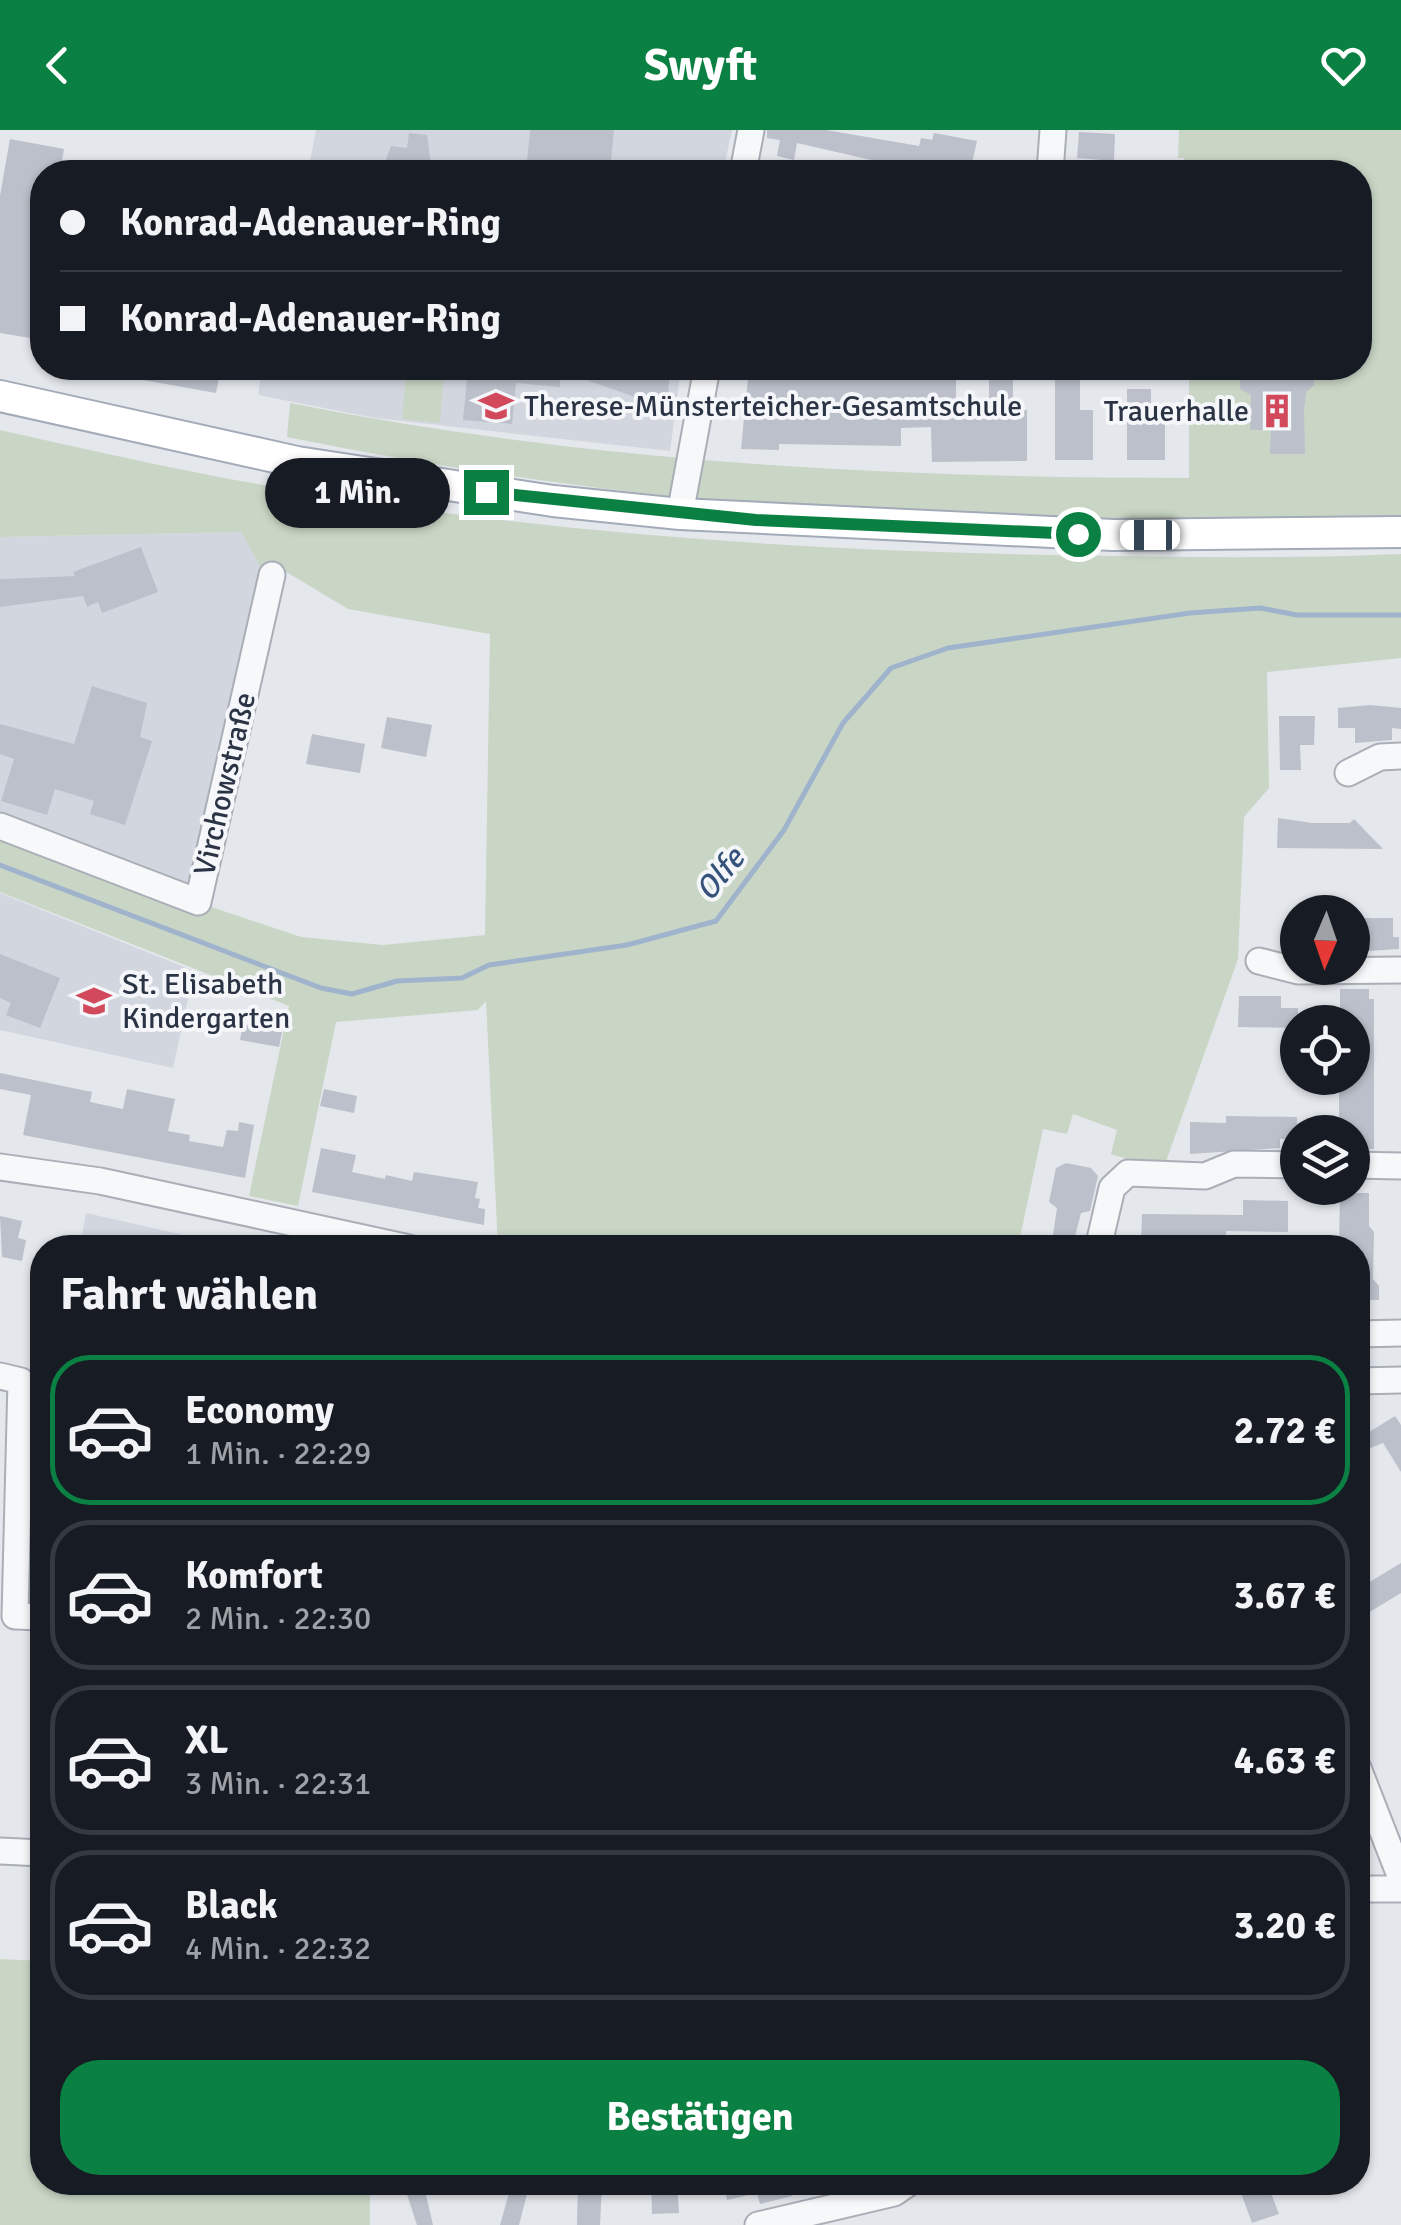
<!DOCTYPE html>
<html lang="de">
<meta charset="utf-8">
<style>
:root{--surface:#171b24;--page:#242831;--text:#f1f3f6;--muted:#9ea1a6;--line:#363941;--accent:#0b8043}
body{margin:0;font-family:Signika,sans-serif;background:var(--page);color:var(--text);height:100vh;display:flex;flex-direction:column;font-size:38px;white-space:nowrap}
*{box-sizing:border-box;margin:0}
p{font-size:32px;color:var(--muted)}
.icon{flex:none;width:55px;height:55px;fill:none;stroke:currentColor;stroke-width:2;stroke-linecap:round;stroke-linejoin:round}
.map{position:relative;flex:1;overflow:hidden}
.panel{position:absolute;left:30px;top:1105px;width:1340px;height:960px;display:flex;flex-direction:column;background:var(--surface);border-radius:40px;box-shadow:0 2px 8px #0004}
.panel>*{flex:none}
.top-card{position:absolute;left:30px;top:30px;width:1342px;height:220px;border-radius:40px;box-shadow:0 2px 8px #0004;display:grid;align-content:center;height:220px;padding:0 30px;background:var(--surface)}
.needle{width:65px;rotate:182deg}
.tools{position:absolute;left:1280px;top:765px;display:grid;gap:20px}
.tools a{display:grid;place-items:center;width:90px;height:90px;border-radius:50%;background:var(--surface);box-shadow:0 2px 8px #0004;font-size:50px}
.end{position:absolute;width:45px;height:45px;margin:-22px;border:12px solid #0b8043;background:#fff;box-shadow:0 0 0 5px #fff}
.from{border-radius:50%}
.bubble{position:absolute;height:70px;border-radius:35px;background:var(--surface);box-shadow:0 2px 8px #0004;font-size:32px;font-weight:800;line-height:70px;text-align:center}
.car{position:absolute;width:30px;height:60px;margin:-30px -15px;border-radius:12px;box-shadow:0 0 8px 2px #0007;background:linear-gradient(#fff 24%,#345 0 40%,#fff 0 76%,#345 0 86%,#fff 0)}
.top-card b{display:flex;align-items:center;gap:35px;height:95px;font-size:38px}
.top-card b+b{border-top:2px solid var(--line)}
.top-card i{width:25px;height:25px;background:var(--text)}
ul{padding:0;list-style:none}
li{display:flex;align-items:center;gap:30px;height:150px;margin:0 20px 15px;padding:0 10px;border:5px solid var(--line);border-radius:40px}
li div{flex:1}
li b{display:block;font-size:38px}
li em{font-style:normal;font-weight:800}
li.on{border-color:var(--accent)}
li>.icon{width:90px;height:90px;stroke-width:1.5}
h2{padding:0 30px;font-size:45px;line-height:120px}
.button{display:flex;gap:20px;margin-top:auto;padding:20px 30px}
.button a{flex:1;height:115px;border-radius:40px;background:var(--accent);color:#fff;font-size:40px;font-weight:800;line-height:115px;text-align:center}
header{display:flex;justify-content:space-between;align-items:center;height:130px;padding:0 30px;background:var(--accent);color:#fff;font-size:45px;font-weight:800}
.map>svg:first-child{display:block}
</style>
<header><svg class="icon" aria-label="back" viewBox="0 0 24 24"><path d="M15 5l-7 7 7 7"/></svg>Swyft<svg class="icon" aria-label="heart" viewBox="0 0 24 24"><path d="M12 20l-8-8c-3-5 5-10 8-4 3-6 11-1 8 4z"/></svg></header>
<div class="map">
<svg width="1401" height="2095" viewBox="0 0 1401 2095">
<rect width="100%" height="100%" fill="#e4e7ec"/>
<g fill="#d2d6de">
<polygon points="316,0 732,0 723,42 308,42"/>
<polygon points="262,238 681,238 670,321 375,288 258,265"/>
<polygon points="242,402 265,445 192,778 0,706 0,407"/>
<polygon points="0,763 194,841 173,938 0,900"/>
<polygon points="86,1083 238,1117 80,1117"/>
</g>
<g fill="#c9d6c5">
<path d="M 1179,0 L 1401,0 L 1401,386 C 1039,408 642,379 287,307 L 290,273 C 586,332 888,348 1189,348 L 1189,238 L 1360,238 L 1360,42 L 1184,42 L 1184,28 L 1178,28 Z"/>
<polygon points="407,238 444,239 440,293 402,289"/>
<path d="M 0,300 C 71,316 142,332 214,346 C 490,399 773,420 1054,425 C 1170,427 1285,429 1401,424 L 1401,528 L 1267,542 L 1269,658 L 1244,687 L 1238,829 L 1163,1040 L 1111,1024 L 1117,1000 L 1073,984 L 1067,1004 L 1043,999 L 1018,1117 L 498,1117 L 486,871 L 478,880 L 336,892 L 298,1076 L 249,1066 L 289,876 L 0,762 L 0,706 L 301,807 L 383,815 L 485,805 L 490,504 L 348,479 L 278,437 L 265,445 L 241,402 L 0,407 Z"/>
<polygon points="0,1829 42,1831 42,2052 370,2053 370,2095 0,2095"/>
</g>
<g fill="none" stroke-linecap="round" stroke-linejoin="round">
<polyline stroke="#9fb4cc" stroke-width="5" points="0,735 321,858 352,864 397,851 462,848 489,835 627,815 716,791 784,700 843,593 891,538 948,518 1190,483 1260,478 1297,485 1401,485"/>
</g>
<g fill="#bbc0ca">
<polygon points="530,0 614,0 610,42 526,42"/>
<polygon points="767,0 826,0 919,16 921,8 932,10 934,3 977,11 970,42 924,42 797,13 794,30 777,26 780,10 767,8"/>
<polygon points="1079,2 1115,4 1114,31 1077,28"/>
<polygon points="409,3 427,5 432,42 381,42 391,16 407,18"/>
<polygon points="10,9 64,19 60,42 42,42 42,210 0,203 0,66"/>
<polygon points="116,238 221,238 216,263 115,245"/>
<polygon points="468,238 561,238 560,257 516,253 512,294 463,290"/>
<polygon points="586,238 670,238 667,278 589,251"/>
<polygon points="749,238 956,238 956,281 989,280 989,238 1013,238 1013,280 1027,280 1027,331 932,332 931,297 901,298 901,316 779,314 779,320 741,319"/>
<polygon points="1055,238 1080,238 1080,280 1093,280 1093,330 1055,330"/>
<polygon points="1241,238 1314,238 1314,255 1306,262 1304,279 1305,324 1270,324 1271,300 1250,300 1251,265 1240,259"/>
<polygon points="1127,259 1151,259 1151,279 1165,279 1165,330 1127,330"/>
<polygon points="141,417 158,462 102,483 98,472 87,477 83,466 0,477 0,449 75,446 73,442"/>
<polygon points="92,556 147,573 140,607 152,611 125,695 90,684 94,671 55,659 47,685 1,671 14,629 0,624 0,594 74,614"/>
<polygon points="1370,575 1401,578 1401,599 1392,598 1392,610 1355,613 1355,598 1338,598 1338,578"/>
<polygon points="1279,586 1315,586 1314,615 1300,615 1301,640 1280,640"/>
<polygon points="387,587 432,595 426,627 381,618"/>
<polygon points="312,604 365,614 360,643 306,634"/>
<polygon points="1278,688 1312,693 1350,693 1354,689 1383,719 1277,718"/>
<polygon points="1362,788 1393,788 1393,807 1399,807 1399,819 1352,822 1352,805 1361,806"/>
<polygon points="0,824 60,848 40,898 6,885 11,873 0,868"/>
<polygon points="1340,859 1369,859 1369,869 1374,869 1374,1019 1352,1019 1352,1002 1339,1002 1339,948 1352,948 1352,892 1340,892"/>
<polygon points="1239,866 1281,866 1281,878 1298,878 1298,898 1238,897"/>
<polygon points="243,894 282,902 279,917 240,910"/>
<polygon points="0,943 92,962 90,972 123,979 127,959 175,969 168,1001 190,1005 189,1011 223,1017 227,1000 238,1001 239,992 254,995 245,1048 23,1005 31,965 0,959"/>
<polygon points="324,959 357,966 354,983 320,976"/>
<polygon points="1226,986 1297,987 1297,1009 1280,1009 1280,1018 1190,1024 1190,992 1226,993"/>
<polygon points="321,1018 356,1025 352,1042 385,1049 386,1045 412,1051 414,1042 478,1052 475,1068 480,1069 478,1078 485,1079 484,1095 312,1062"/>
<polygon points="1066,1033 1091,1038 1098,1046 1090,1081 1081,1083 1072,1118 1051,1118 1057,1078 1049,1072 1056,1038"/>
<polygon points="1340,1063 1369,1063 1369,1096 1374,1102 1373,1149 1379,1156 1379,1170 1358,1170 1358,1118 1339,1117"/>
<polygon points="1243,1070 1288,1071 1288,1102 1226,1101 1226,1115 1141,1115 1142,1084 1243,1085"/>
<polygon points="0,1086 22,1091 18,1108 26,1110 22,1131 2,1127"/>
<polygon points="1395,1286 1401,1295 1401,1342 1383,1313 1358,1323 1358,1309"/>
<polygon points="1401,1433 1401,1463 1358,1489 1358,1459"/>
<polygon points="403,2052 423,2052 433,2095 417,2095"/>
<polygon points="512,2052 530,2052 519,2095 500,2095"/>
<polygon points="578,2052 602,2052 600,2095 577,2095"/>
<polygon points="651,2052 677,2052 679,2083 652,2084"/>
<polygon points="723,2052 789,2052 792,2066 760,2074 757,2063 727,2070"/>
<polygon points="1237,2052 1267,2052 1279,2084 1252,2093"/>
</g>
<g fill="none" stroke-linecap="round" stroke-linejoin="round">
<g stroke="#a9aeb7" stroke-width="29">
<g id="minor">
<polyline points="743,42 751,0"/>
<polyline points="1050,42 1053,0"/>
<polyline points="680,384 707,238"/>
<polyline points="1348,643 1380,627 1401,626"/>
<polyline points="0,696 198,772 272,445"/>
<polyline points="1259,831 1298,841 1401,840"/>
<polyline points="1352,1035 1401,1036"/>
<polyline points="0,1037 100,1051 409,1118"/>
<polyline points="1098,1118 1112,1058 1128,1043 1205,1046 1234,1034 1298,1035"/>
<polyline points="1358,1204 1401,1203"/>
<polyline points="0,1246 21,1251 15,1486 42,1487"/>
<polyline points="1358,1251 1401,1250"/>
<polyline points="1358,1638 1401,1748"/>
<polyline points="0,1721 42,1723"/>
<polyline points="1358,1759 1401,1759"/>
<polyline points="758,2095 894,2063 910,2052"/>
</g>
</g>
<g stroke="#a3abb8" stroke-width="34">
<polyline id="major" points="0,266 297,332 553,371 680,384 1113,405 1401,402"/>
</g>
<use href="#minor" stroke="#f7f8fa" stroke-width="25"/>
<use href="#major" stroke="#fff" stroke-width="30"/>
</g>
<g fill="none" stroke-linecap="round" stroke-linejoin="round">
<polyline stroke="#0b8043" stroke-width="12" points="486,362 756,390 1078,404"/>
</g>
<defs>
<g id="school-bare" transform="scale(2.7)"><path d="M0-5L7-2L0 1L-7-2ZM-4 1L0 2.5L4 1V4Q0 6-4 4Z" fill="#d1495b" stroke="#f4f6f9" stroke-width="2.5" paint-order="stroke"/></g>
<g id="building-bare" transform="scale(2.7)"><path d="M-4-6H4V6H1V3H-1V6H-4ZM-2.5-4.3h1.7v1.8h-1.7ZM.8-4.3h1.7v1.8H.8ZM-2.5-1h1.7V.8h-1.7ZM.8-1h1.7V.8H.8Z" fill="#d1495b" stroke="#f4f6f9" stroke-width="2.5" paint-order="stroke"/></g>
</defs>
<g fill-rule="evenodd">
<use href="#school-bare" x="496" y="276"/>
<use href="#building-bare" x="1277" y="281"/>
<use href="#school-bare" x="94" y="871"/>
</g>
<g text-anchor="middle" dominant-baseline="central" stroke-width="8" stroke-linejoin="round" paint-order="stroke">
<g font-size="30" fill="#2b3445" stroke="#f4f6f9" text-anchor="start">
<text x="524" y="276">Therese-Münsterteicher-Gesamtschule</text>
<text x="1249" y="281" text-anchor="end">Trauerhalle</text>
<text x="122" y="854">St. Elisabeth<tspan x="122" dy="34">Kindergarten</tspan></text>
</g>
<g font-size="30" fill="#2b3445" stroke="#f4f6f9">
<text transform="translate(225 654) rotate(-77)">Virchowstraße</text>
</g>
<g font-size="32" font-style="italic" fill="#34527a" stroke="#f4f6f9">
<text transform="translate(720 744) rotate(-51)">Olfe</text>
</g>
</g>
</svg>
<div class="tools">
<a><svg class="needle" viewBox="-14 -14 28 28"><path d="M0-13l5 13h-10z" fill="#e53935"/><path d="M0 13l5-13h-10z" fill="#9ea1a6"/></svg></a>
<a><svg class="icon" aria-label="locate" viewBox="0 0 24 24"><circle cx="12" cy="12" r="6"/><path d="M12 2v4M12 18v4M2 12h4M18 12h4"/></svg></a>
<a><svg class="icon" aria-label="layers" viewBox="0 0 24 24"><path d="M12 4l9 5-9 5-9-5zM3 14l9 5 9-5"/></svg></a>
</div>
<i class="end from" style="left:1078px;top:404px"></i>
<i class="end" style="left:486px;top:362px"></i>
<div class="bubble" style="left:265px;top:328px;width:185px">1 Min.</div>
<i class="car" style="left:1150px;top:405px;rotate:270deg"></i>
<div class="top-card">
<b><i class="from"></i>Konrad-Adenauer-Ring</b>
<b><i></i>Konrad-Adenauer-Ring</b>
</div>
<section class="panel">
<h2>Fahrt wählen</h2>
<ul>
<li class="on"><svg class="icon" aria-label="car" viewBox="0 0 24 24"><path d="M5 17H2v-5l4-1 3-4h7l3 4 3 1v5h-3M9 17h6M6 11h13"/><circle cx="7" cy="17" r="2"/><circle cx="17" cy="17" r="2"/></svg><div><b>Economy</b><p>1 Min. · 22:29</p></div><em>2.72 €</em></li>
<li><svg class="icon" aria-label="car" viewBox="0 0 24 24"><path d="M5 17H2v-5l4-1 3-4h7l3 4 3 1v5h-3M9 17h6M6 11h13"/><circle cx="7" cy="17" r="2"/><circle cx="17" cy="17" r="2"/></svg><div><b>Komfort</b><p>2 Min. · 22:30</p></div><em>3.67 €</em></li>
<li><svg class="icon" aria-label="car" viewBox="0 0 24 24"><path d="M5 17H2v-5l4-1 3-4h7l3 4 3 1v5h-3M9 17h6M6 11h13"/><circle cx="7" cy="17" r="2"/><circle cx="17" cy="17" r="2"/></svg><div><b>XL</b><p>3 Min. · 22:31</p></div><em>4.63 €</em></li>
<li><svg class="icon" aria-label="car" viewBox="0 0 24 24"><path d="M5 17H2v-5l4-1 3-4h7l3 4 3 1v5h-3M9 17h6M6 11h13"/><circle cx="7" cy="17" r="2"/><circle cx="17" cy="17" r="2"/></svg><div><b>Black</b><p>4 Min. · 22:32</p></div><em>3.20 €</em></li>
</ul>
<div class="button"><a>Bestätigen</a></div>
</section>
</div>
